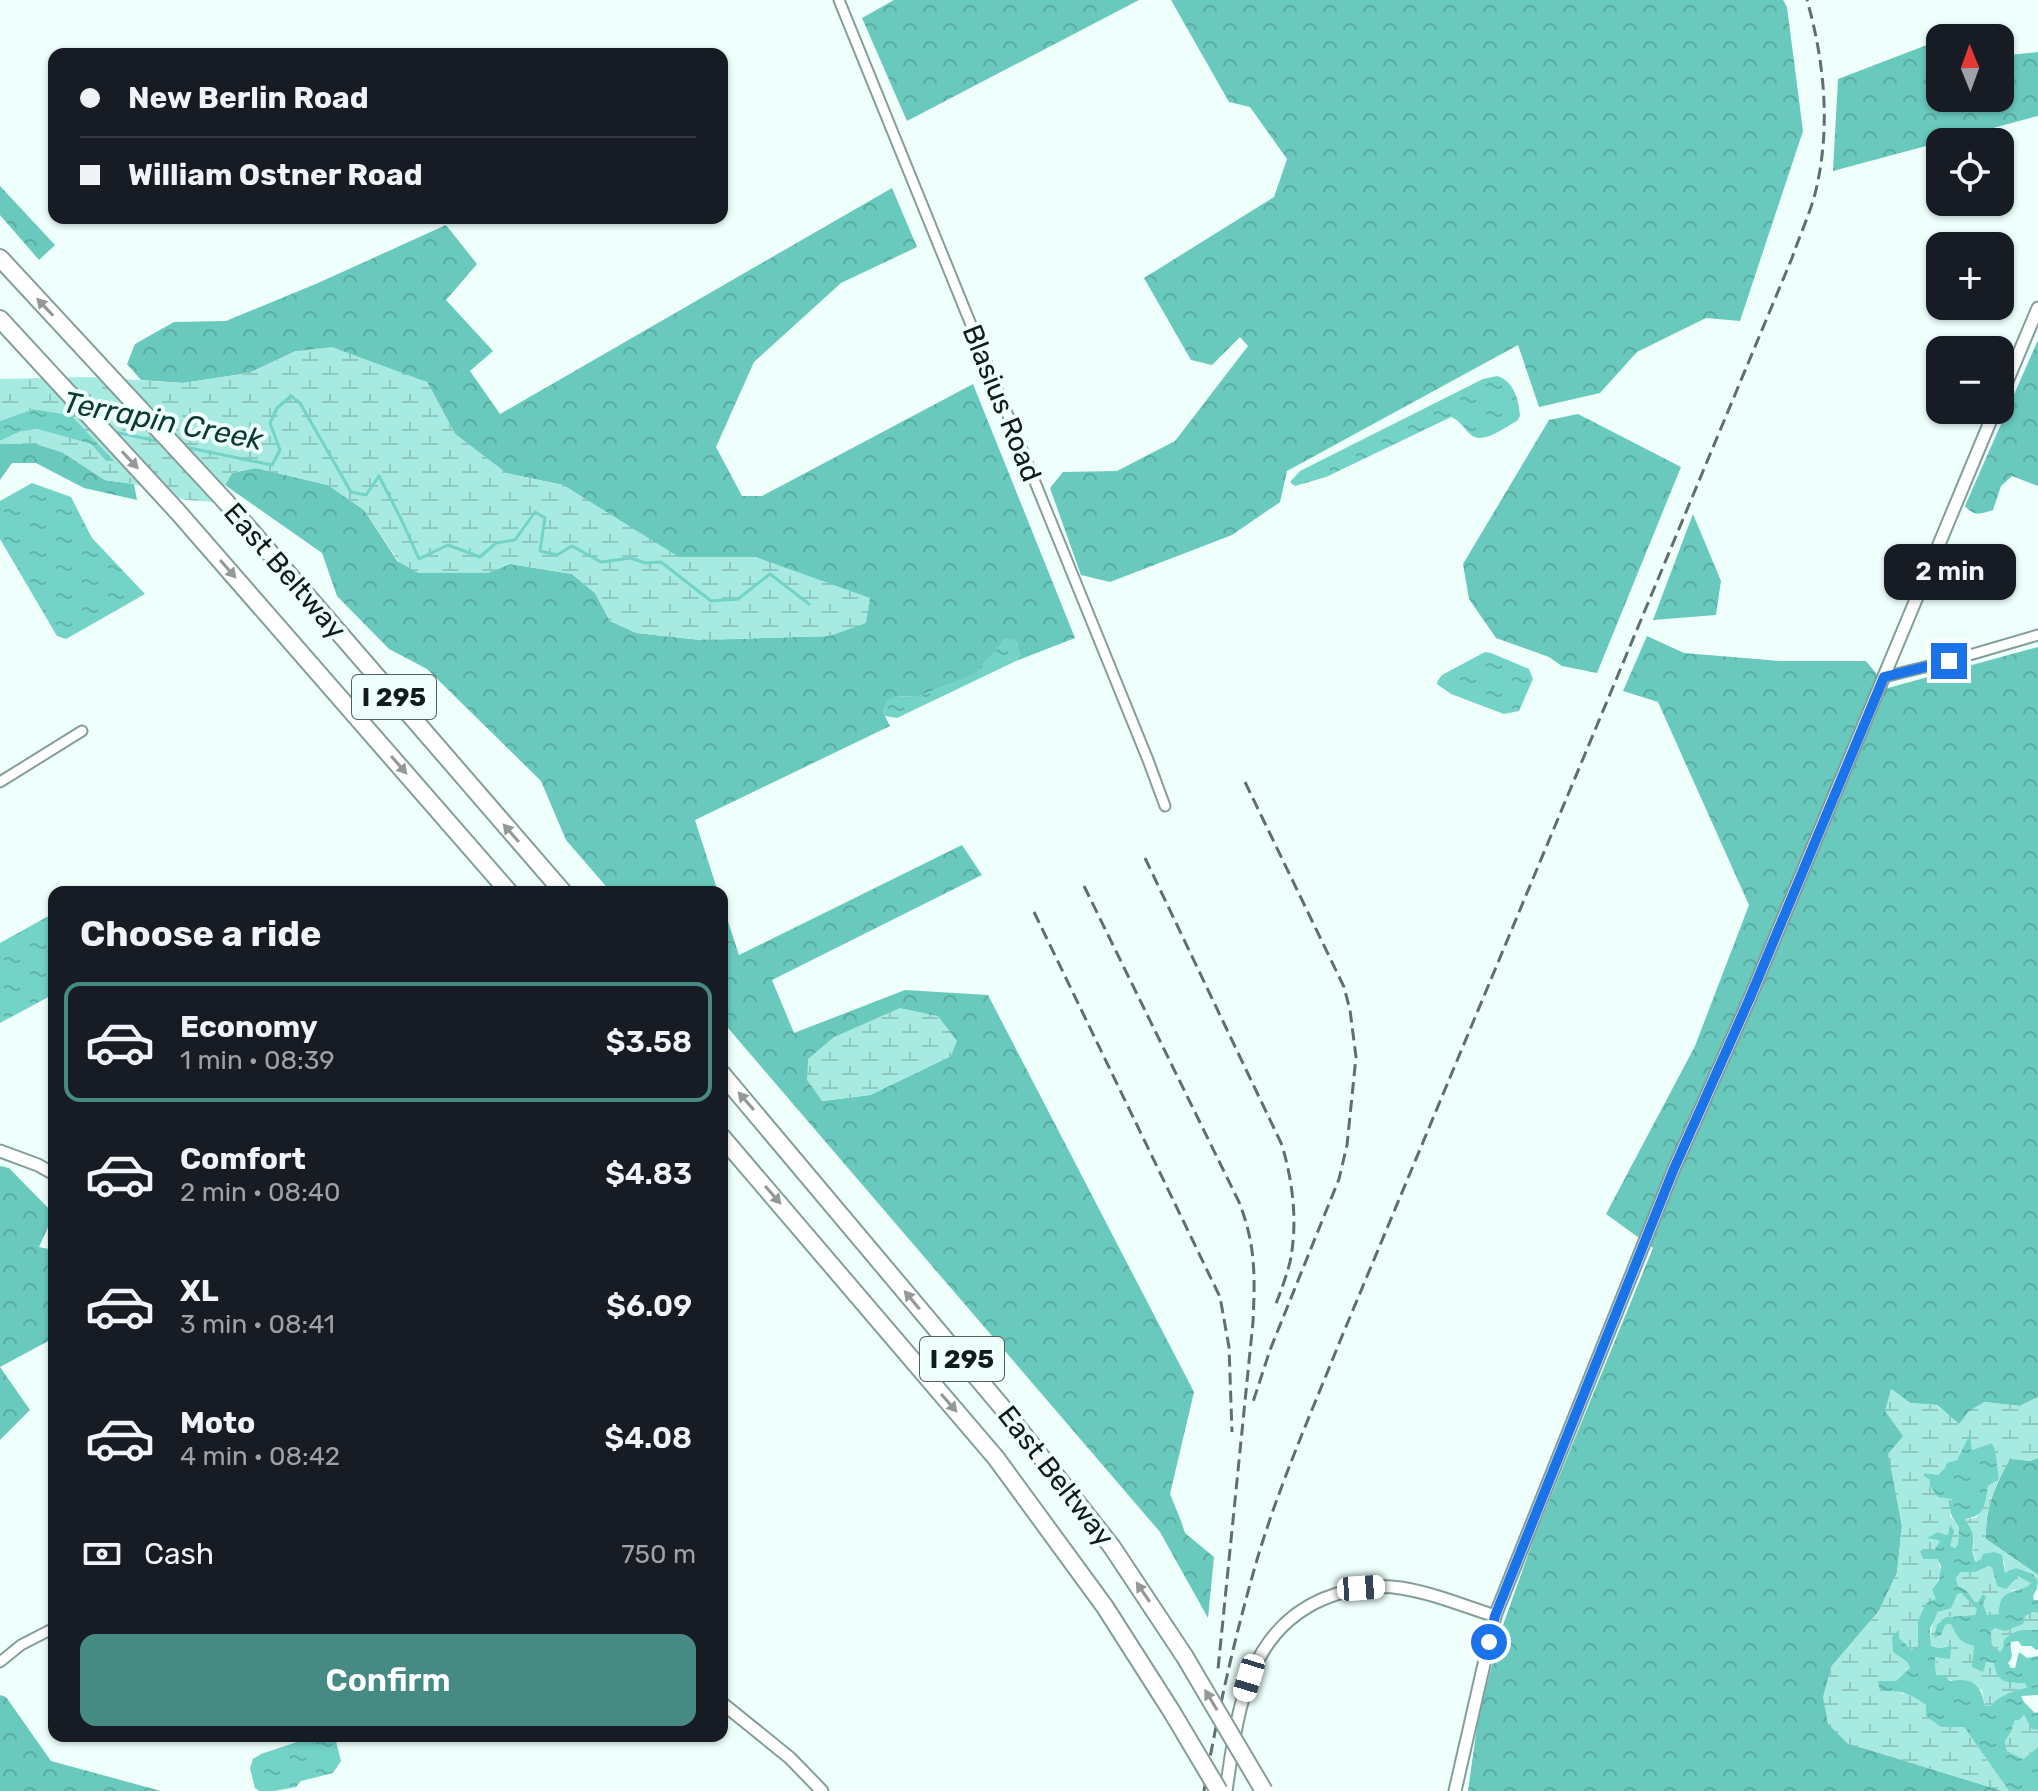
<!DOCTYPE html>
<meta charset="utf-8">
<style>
:root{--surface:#171b24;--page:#242831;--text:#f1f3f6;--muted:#9ea1a6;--line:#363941;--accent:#458b83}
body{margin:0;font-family:Rubik,sans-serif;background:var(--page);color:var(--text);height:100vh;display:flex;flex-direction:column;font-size:30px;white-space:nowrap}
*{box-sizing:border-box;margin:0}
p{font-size:26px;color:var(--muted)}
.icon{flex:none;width:44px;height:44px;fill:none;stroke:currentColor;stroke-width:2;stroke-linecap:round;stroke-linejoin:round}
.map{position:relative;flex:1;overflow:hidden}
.sheet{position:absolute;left:48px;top:886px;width:680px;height:856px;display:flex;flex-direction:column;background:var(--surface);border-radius:16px;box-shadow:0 2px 6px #0004}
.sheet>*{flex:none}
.banner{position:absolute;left:48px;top:48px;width:680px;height:176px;border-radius:16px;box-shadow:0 2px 6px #0004;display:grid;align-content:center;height:176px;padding:0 32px;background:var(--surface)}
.needle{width:52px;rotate:359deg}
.tools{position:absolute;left:1926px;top:24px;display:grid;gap:16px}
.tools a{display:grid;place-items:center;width:88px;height:88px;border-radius:16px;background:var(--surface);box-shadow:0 2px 6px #0004;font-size:40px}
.end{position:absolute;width:36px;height:36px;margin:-18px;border:10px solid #1a73e8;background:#fff;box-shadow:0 0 0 4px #fff}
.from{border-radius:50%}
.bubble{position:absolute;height:56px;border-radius:16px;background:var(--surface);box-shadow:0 2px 6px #0004;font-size:26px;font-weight:600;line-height:56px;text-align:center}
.car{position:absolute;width:24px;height:48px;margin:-24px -12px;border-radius:10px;box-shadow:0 0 6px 2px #0007;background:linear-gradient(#fff 24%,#345 0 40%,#fff 0 76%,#345 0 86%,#fff 0)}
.banner b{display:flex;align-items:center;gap:28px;height:76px;font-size:30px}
.banner b+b{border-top:2px solid var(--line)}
.banner i{width:20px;height:20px;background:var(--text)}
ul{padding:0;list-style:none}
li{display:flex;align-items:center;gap:24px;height:120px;margin:0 16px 12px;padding:0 16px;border:4px solid transparent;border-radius:16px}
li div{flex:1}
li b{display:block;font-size:30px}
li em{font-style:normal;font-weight:600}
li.on{border-color:var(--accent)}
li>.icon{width:72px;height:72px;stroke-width:1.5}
h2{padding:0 32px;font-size:36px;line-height:96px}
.pay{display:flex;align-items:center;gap:20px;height:88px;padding:0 32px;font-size:30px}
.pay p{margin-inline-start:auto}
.button{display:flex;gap:16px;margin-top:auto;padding:16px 32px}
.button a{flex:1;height:92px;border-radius:16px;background:var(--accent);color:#fff;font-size:32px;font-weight:600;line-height:92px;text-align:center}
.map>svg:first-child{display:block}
</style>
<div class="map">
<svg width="2038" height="1791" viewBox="0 0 2038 1791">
<defs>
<pattern id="forest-crowns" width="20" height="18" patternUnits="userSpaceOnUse" patternTransform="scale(2)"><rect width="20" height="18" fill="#69c9bd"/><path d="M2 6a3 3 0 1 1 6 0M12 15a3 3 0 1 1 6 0" fill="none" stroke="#5aaca2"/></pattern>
<pattern id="wetland-marsh" width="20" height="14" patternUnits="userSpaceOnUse" patternTransform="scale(2)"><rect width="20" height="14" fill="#a7eae1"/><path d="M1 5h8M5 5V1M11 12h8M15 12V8" fill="none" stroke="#8fc8c0"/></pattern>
<pattern id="water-ripples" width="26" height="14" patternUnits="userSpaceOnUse" patternTransform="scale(2)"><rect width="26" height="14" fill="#73d3c7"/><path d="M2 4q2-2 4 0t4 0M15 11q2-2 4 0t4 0" fill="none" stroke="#62b5aa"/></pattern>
</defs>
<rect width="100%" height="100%" fill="#eefffc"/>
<g fill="url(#forest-crowns)" fill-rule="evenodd">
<polygon points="894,0 1139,0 907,121 862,18"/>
<polygon points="1171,0 1783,0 1787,7 1803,131 1740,321 1706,318 1637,352 1600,393 1539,407 1518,345 1287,471 1280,502 1232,535 1110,582 1081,575 1050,488 1063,472 1117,471 1175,441 1248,346 1240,337 1212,365 1191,360 1144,278 1274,197 1287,159 1250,107 1229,102"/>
<polygon points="1940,40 1940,98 2000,98 2000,56 2038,52 2038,116 1833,171 1838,79"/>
<polygon points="0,186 55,245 39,260 0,215"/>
<polygon points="892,188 917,247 841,283 754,362 716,447 742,496 762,496 973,384 1075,638 1016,661 1020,654 1006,639 974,675 916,697 898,696 884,707 885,716 890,726 695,820 718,892 611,892 566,840 541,781 427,669 389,649 337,596 322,553 225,485 232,473 256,468 328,485 364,510 398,562 487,573 510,564 572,574 595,593 610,621 637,633 701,640 830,636 756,557 679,558 563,485 506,473 455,434 427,382 296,351 249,373 183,383 141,380 127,364 135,344 174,322 226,321 318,283 446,225 477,264 446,300 493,351 470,371 500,414"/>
<path d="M 2038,340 L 2038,486 L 2012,476 L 2001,486 L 1993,510 C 1980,514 1975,517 1965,506 Z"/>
<polygon points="1578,414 1681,467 1597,673 1562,666 1549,657 1496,638 1469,599 1463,564 1549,420"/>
<polygon points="0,444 36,444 62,452 105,480 134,484 137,500 84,488 36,463 12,463 0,480"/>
<polygon points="1693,514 1721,581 1716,615 1653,620"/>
<polygon points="1647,636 1684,653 1781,661 1866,661 1888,688 2038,647 2038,1397 2020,1406 1984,1402 1960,1425 1937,1405 1910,1403 1891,1389 1903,1436 1896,1494 1902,1526 1897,1573 1879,1611 1831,1667 1847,1743 2003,1791 1468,1791 1479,1712 1503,1625 1534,1538 1653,1248 1606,1214 1695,1046 1749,905 1658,702 1623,691"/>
<path d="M 962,845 L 982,875 L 772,980 L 794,1033 L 905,990 L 988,995 L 1194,1392 L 1170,1494 L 1181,1521 L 1185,1533 L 1214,1557 L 1208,1618 L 1160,1532 L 722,1021 L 722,903 L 739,955 ZM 951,1056 L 870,1095 L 822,1101 Z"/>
<polygon points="0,1166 9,1168 54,1214 39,1247 54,1250 54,1338 0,1367 30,1410 0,1440"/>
<path d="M 2010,1458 L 2030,1461 L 2038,1458 L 2038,1575 L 1986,1539 C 1985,1507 1995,1487 2010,1458 Z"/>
<polygon points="0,1695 6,1697 51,1761 161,1791 0,1791"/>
</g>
<g fill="url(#wetland-marsh)">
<polygon points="332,347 427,382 455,434 506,473 563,485 679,557 756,557 870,598 866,623 830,636 701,640 636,633 610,621 595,593 572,574 510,564 488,573 418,573 399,562 364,510 328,485 255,468 232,473 215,502 186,500 134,484 105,480 62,452 36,444 0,444 0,441 19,432 37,429 91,444 106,461 66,410 64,414 33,409 0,421 0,379 89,377 183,383 249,373 297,351"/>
<polygon points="900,1008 938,1016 957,1041 951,1056 870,1095 822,1101 807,1080 808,1059 834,1037"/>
<path d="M 1891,1389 L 1910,1403 L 1936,1405 L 1959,1424 L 1969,1411 L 1984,1402 L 2020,1406 L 2038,1397 L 2038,1458 L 2030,1461 L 2010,1459 C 1994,1487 1985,1507 1986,1539 L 2038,1575 L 2038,1581 L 2033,1574 L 2005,1574 L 2004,1560 L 1981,1559 L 1977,1562 C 1970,1547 1975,1550 1973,1537 C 1973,1530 1968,1525 1965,1519 L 1976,1518 L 1986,1498 L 1988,1486 L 1999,1479 L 1992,1443 L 1972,1450 L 1970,1436 L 1957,1460 L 1938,1475 L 1925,1473 L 1924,1477 L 1930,1480 L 1930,1487 L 1952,1499 L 1950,1516 L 1959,1527 L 1958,1544 L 1955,1548 L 1950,1546 L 1948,1537 L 1929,1539 L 1940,1541 L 1934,1550 C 1940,1570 1946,1570 1932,1590 L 1936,1599 L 1918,1621 L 1918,1647 L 1913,1651 L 1899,1638 L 1893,1652 L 1907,1662 L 1910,1668 L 1896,1681 L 1878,1682 L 1903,1694 L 1912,1694 L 1964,1727 L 2009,1791 L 2003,1791 L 1847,1743 L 1828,1724 L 1823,1697 L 1831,1667 L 1879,1611 L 1897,1573 L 1902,1526 L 1888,1454 L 1903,1436 L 1885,1411 Z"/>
<polygon points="1989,1566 1992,1568 1997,1586 2018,1576 2033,1584 2024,1589 2013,1590 1999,1605 2000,1614 1987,1616 1983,1603 1975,1602 1966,1590 1958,1586 1956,1578 1961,1572 1974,1572"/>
<path d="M 1961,1593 L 1978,1609 L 1975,1615 L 1946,1617 L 1945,1625 L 1952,1624 L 1974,1646 L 1985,1662 L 1994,1663 L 2013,1683 L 2025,1683 L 2028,1689 C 2016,1688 1997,1697 1990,1706 L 1985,1706 L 1982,1690 L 1936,1675 L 1935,1657 L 1940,1656 L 1947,1646 L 1939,1648 L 1931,1646 C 1929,1618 1939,1607 1961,1593 Z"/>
<polygon points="2033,1612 2038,1613 2038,1630 2023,1630 2000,1653 1992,1646 1991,1630"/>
<polygon points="2024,1715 2032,1728 2038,1730 2038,1747 2023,1759 2007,1751 2005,1741 2011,1732 2015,1720"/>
</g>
<g fill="url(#water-ripples)" fill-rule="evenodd">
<path d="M 1497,376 C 1514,381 1519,400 1520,416 L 1517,421 C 1505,427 1482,446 1470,434 C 1463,427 1460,421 1451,417 L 1326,477 L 1295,486 L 1290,482 L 1300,471 L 1483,379 Z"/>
<polygon points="33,409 64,414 66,410 114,461 106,461 91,444 37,429 19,432 0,441 0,421"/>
<polygon points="32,483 71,497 92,538 145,594 66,639 57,636 0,539 0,501"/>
<polygon points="1006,639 1013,639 1018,643 1020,654 1016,661 897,718 885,716 884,707 887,700 898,696 916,697 973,675"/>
<polygon points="1485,652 1491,653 1529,669 1533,679 1519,711 1504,714 1451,694 1437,684 1438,680 1442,675"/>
<polygon points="54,913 54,994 0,1023 0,943"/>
<path d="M 1970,1434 L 1972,1450 L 1992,1443 L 1995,1450 L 1999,1479 L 1988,1486 C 1985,1505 1985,1516 1965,1519 C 1968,1525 1973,1530 1973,1537 C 1974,1549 1970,1548 1976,1562 L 1981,1559 L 1983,1554 L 1994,1552 L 2002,1555 L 2005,1573 L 2016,1568 L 2033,1574 L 2038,1581 L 2037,1589 L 2033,1596 L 2034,1600 L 2038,1600 L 2038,1613 L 2033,1612 L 2025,1616 L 2023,1624 L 2005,1631 L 1995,1628 L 1991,1631 L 1992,1645 L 2000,1652 L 2003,1648 L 2004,1640 C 2016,1628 2022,1630 2038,1630 L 2038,1649 L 2036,1650 L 2031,1646 L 2022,1646 L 2018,1641 L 2011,1642 C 2009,1651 2016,1655 2008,1663 L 2011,1668 L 2015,1668 L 2019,1652 L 2027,1658 L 2038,1656 L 2038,1695 L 2021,1696 L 2024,1702 L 2035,1713 L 2038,1712 L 2038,1730 L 2032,1729 L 2024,1715 L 2019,1720 L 2015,1720 L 2011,1732 L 2005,1741 L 2007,1751 L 2023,1759 L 2038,1747 L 2038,1791 L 2009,1791 L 1964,1727 L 1941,1727 L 1926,1716 L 1926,1705 C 1912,1694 1897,1689 1880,1691 L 1878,1681 L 1896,1681 L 1910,1668 L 1907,1662 L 1893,1652 L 1892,1637 L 1899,1630 L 1899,1638 L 1912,1650 L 1918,1647 L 1918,1621 L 1926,1603 L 1936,1599 L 1932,1590 L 1939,1580 L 1941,1566 L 1937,1559 L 1923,1559 L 1920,1551 L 1934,1550 L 1940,1541 L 1927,1538 L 1938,1532 L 1948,1536 L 1950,1525 L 1954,1531 L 1950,1546 L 1955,1548 L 1958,1544 L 1959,1527 C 1951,1516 1948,1512 1952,1499 L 1938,1497 L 1930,1486 L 1930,1480 L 1923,1476 L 1925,1473 L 1938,1475 L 1945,1468 L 1947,1463 L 1957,1460 ZM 1989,1566 L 1992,1568 L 1997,1586 L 2006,1589 L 2018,1576 L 2032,1584 C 2016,1594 1998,1588 1999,1614 L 1987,1615 L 1983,1603 L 1986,1597 L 1983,1594 L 1978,1602 L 1975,1602 L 1966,1590 L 1958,1586 L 1956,1578 L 1961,1572 L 1975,1572 ZM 1961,1593 L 1977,1609 L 1975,1615 L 1946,1617 L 1937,1625 L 1934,1638 L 1941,1635 L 1945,1625 L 1951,1624 C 1957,1637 1960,1642 1974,1646 L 1972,1667 L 1983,1672 L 1986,1662 L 1994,1663 C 1997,1683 2006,1683 2025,1683 L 2027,1688 C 2016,1689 1997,1697 1990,1706 L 1985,1706 C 1981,1685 1973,1677 1950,1681 L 1944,1675 L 1936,1675 L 1935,1657 L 1950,1659 L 1951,1646 L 1939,1648 L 1931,1646 L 1930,1629 L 1938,1612 L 1951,1608 L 1957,1595 Z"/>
<polygon points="315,1736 330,1736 336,1741 341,1761 333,1773 301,1781 296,1787 274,1791 259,1791 255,1788 250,1768 253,1759 261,1754"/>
</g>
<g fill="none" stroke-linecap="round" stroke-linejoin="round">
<g stroke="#73d3c7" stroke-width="3">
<polyline points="115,432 162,442"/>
<polyline points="185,447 272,465 280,450 270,423 277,408 291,396 300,403 351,492 366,495 379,476 402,521 419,559 448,545 480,557 496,543 515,540 535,512 545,518 540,551 557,555 572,546 601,562 631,558 645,563 661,562 711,601 738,599 770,574 809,604"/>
</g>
<g stroke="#849e9a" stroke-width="13">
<g id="minor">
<polyline points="839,0 1148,760 1165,806"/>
<polyline points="1884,677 1949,661 2038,635"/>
<polyline points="0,782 82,731"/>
<polyline points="0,1662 21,1645 54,1628"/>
</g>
</g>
<g stroke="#849e9a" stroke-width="15">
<g id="tertiary">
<polyline points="2000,398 2038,308"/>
<polyline points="0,1151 38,1165 54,1174"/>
<polyline points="722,1703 790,1758 822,1791"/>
<path d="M 1226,1791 C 1237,1717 1244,1633 1323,1599 C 1347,1589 1375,1584 1401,1588 C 1433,1593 1464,1606 1495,1616"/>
<polyline points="1455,1791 1495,1616 1673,1171 1749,1000 1995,410"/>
</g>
</g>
<g stroke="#849e9a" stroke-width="20">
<g id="motorway">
<polyline points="0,258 226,502 563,892"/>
<polyline points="0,319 177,511 509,892"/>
<polyline points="722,1074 1001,1406 1112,1547 1185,1657"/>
<polyline points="722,1137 996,1458 1105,1607 1172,1712"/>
</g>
</g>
<use href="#minor" stroke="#fff" stroke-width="9"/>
<use href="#tertiary" stroke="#fff" stroke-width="11"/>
<use href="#motorway" stroke="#fff" stroke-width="16"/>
<g stroke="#616e6c" stroke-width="3" stroke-dasharray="12 6" stroke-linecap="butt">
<polyline points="1245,782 1344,987 1350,1010 1356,1057 1347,1145 1339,1179 1270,1350 1252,1405"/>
<path d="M 1145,858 L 1282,1145 C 1293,1183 1298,1222 1290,1262 C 1286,1278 1280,1293 1274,1309"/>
<path d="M 1084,886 L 1239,1202 C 1256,1245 1255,1277 1253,1322 L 1218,1669"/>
<polyline points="1034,912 1220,1297 1229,1347 1232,1432"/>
<path d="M 1204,1791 C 1218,1710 1236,1631 1259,1553 C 1281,1481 1312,1411 1340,1341 L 1792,258 C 1799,237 1809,216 1815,194 C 1831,130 1825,63 1807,0"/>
</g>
<g stroke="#849e9a" stroke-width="20" stroke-linecap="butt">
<g id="motorway-bridge">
<polyline points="1185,1657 1264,1791"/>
<polyline points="1172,1712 1219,1791"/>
</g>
</g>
<use href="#motorway-bridge" stroke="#fff" stroke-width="16"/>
</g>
<defs><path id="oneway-solid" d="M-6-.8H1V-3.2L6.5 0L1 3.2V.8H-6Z" transform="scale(2)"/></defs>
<g fill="#949898">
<use href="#oneway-solid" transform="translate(45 307) rotate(-133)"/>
<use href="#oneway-solid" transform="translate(130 460) rotate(47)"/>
<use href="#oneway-solid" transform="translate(228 569) rotate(49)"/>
<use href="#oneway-solid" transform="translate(399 765) rotate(49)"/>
<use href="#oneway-solid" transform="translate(511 833) rotate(-131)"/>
<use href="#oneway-solid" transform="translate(746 1101) rotate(-131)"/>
<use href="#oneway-solid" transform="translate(773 1195) rotate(49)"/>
<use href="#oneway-solid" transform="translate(912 1300) rotate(-130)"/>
<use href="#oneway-solid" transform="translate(949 1403) rotate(49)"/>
<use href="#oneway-solid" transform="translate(1143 1592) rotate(-124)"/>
<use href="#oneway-solid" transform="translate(1211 1700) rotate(-121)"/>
</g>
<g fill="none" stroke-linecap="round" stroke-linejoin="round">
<polyline stroke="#1a73e8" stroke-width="10" points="1489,1642 1495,1616 1673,1171 1749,1000 1884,677 1949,661"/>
</g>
<g text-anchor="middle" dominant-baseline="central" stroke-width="8" stroke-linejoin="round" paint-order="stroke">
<g fill="#eefffc" stroke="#535f5e" stroke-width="2">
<rect x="352" y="675" width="84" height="44" rx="6"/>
<rect x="920" y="1337" width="84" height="44" rx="6"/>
</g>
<g font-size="26" font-weight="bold" fill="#111b1a">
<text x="394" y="697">I 295</text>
<text x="962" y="1359">I 295</text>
</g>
<g font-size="28" fill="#111b1a" stroke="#eefffc">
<text transform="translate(1002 403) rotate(68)">Blasius Road</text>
<text transform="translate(285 571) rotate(49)">East Beltway</text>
<text transform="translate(1056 1476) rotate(52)">East Beltway</text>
</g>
<g font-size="30" font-style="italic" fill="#0b3a35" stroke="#eefffc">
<text transform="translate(163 421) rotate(11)">Terrapin Creek</text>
</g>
</g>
</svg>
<div class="tools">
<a><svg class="needle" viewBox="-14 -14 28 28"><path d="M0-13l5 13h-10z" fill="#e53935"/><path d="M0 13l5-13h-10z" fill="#9ea1a6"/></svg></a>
<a><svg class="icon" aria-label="locate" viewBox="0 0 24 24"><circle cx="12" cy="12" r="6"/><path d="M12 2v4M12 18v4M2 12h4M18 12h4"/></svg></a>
<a>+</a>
<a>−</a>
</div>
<i class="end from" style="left:1489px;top:1642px"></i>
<i class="end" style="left:1949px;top:661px"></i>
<div class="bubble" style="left:1884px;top:544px;width:132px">2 min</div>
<i class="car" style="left:1361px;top:1588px;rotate:86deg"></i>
<i class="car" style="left:1249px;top:1678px;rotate:197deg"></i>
<div class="banner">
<b><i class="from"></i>New Berlin Road</b>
<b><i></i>William Ostner Road</b>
</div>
<section class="sheet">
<h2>Choose a ride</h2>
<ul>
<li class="on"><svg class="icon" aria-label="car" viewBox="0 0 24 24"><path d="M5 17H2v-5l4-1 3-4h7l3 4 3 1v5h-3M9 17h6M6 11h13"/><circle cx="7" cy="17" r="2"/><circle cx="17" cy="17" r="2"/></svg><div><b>Economy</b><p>1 min · 08:39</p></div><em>$3.58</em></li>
<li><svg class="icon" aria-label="car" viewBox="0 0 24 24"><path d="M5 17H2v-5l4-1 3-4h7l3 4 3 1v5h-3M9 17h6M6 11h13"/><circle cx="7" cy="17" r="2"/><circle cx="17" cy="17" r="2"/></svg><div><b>Comfort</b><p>2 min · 08:40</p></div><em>$4.83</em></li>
<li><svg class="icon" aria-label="car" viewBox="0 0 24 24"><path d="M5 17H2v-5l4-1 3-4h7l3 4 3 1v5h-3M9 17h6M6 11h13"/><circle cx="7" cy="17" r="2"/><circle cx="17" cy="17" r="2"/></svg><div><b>XL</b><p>3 min · 08:41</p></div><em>$6.09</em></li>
<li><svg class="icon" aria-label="car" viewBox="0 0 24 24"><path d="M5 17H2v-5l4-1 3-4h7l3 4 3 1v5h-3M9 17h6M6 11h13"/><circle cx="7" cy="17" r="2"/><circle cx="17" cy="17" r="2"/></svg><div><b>Moto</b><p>4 min · 08:42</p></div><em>$4.08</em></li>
</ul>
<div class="pay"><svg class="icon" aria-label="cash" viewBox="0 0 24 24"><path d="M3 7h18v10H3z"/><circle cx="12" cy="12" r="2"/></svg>Cash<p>750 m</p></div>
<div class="button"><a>Confirm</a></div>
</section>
</div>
